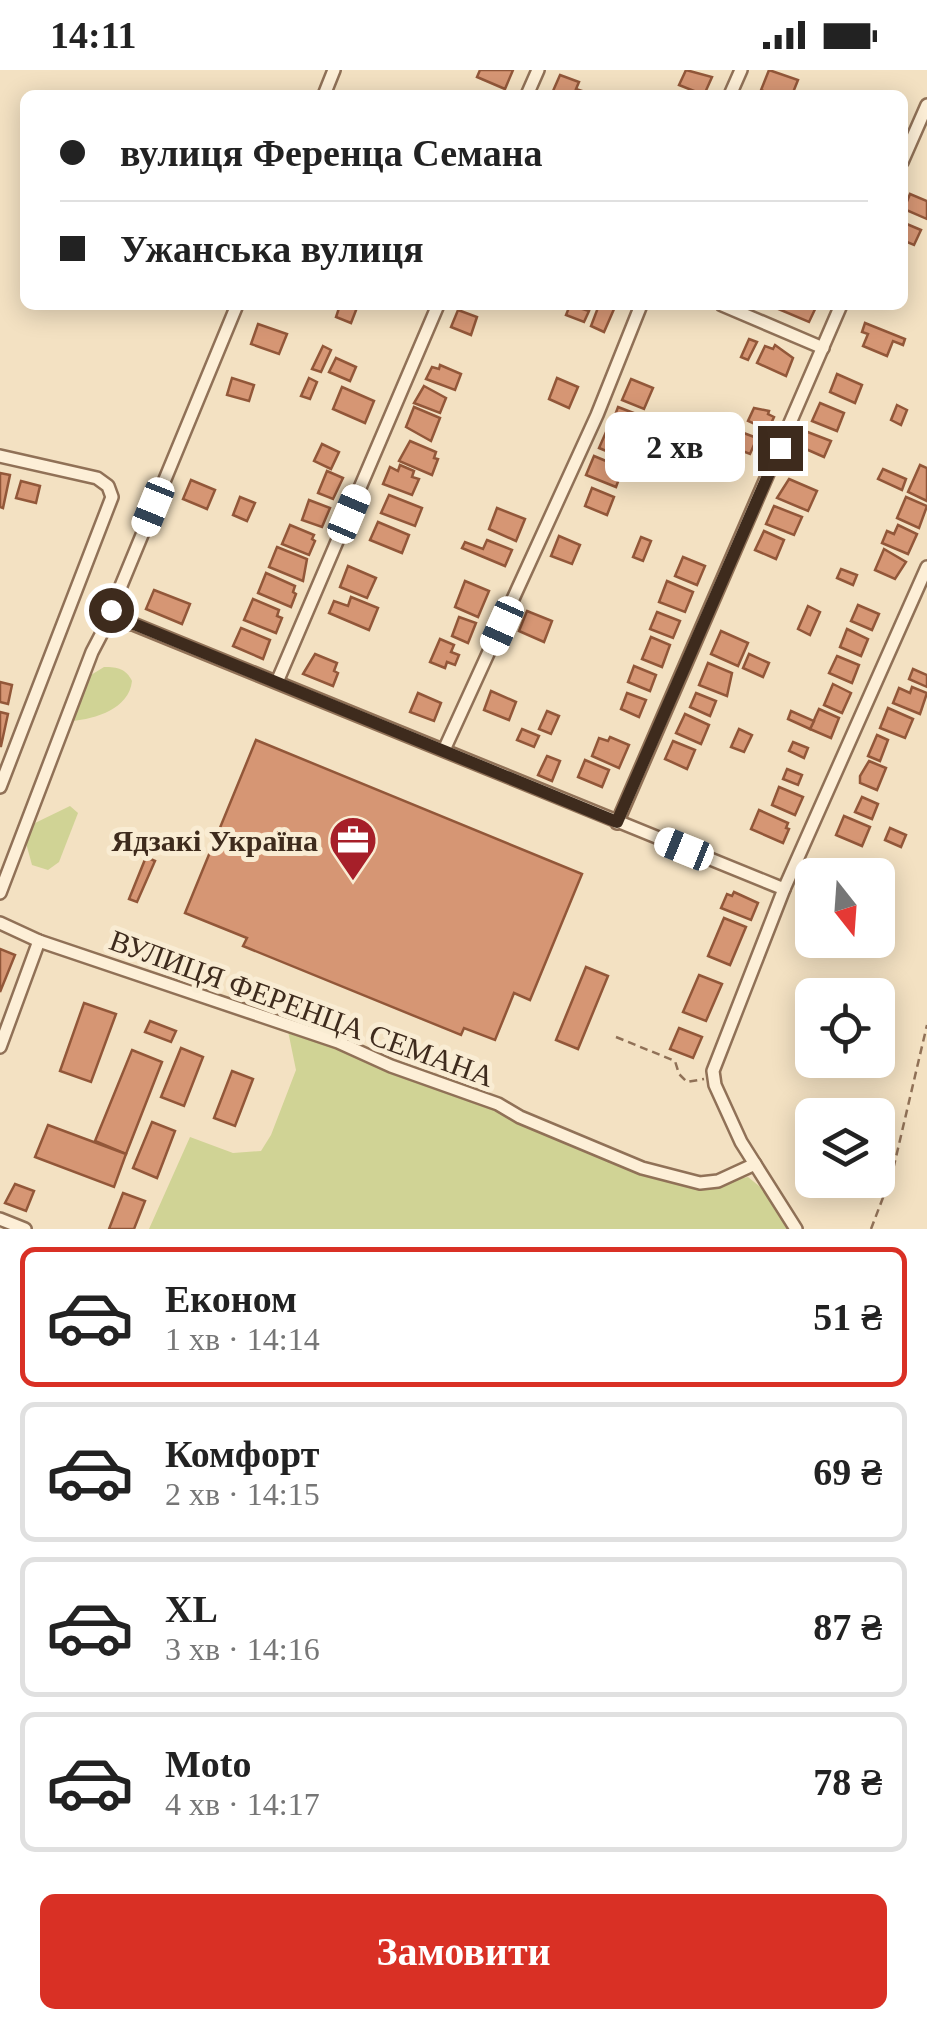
<!DOCTYPE html>
<html lang="uk">
<meta charset="utf-8">
<style>
:root{--surface:#fff;--page:#f2f2f2;--text:#222;--muted:#767676;--line:#e0e0e0;--accent:#d93025}
body{margin:0;font-family:Georgia,serif;background:var(--page);color:var(--text);height:100vh;display:flex;flex-direction:column;font-size:38px;white-space:nowrap}
*{box-sizing:border-box;margin:0}
p{font-size:32px;color:var(--muted)}
.icon{flex:none;width:55px;height:55px;fill:none;stroke:currentColor;stroke-width:2;stroke-linecap:round;stroke-linejoin:round}
.map{position:relative;height:1159px;overflow:hidden}
.sheet{display:flex;flex-direction:column;background:var(--surface);flex:1}
.sheet>*{flex:none}
.top-card{position:absolute;left:20px;top:20px;width:888px;height:220px;border-radius:15px;box-shadow:0 5px 25px #0003;display:grid;align-content:center;height:220px;padding:0 40px;background:var(--surface)}
.needle{width:65px;rotate:163deg}
.fabs{position:absolute;left:795px;top:788px;display:grid;gap:20px}
.fabs a{display:grid;place-items:center;width:100px;height:100px;border-radius:15px;background:var(--surface);box-shadow:0 5px 25px #0003;font-size:50px}
.end{position:absolute;width:45px;height:45px;margin:-22px;border:12px solid #3e2b1d;background:#fff;box-shadow:0 0 0 5px #fff}
.from{border-radius:50%}
.bubble{position:absolute;height:70px;border-radius:15px;background:var(--surface);box-shadow:0 5px 25px #0003;font-size:32px;font-weight:600;line-height:70px;text-align:center}
.car{position:absolute;width:30px;height:60px;margin:-30px -15px;border-radius:12px;box-shadow:0 0 8px 2px #0007;background:linear-gradient(#fff 24%,#345 0 40%,#fff 0 76%,#345 0 86%,#fff 0)}
.top-card b{display:flex;align-items:center;gap:35px;height:95px;font-size:38px}
.top-card b+b{border-top:2px solid var(--line)}
.top-card i{width:25px;height:25px;background:var(--text)}
ul{padding:18px 0 0;list-style:none}
li{display:flex;align-items:center;gap:30px;height:140px;margin:0 20px 15px;padding:0 20px;border:5px solid var(--line);border-radius:15px}
li div{flex:1}
li b{display:block;font-size:38px}
li em{font-style:normal;font-weight:600}
li.on{border-color:var(--accent)}
li>.icon{width:90px;height:90px;stroke-width:1.5}
.cta{display:flex;gap:20px;margin-top:auto;padding:20px 40px}
.cta a{flex:1;height:115px;border-radius:15px;background:var(--accent);color:#fff;font-size:40px;font-weight:600;line-height:115px;text-align:center}
.status{display:flex;justify-content:space-between;align-items:center;height:70px;padding:0 50px;background:var(--surface);direction:ltr}
.status svg{height:28px;fill:currentColor}
.map>svg:first-child{display:block}
</style>
<div class="status"><b>14:11</b><svg viewBox="0 0 49 12"><path d="M0 12V9h3v3zM5 12V6h3v6zM10 12V3h3v9zM15 12V0h3v12zM26 1h20v11H26zM47 4h2v5h-2z"/></svg></div>
<div class="map">
<svg width="927" height="1159" viewBox="0 0 927 1159">
<rect width="100%" height="100%" fill="#f3e1c2"/>
<g fill="#d0d395">
<path d="M 104,597 C 118,597 126,599 132,611 C 129,639 95,649 72,651 L 91,605 Z"/>
<polygon points="70,736 78,743 59,792 48,800 32,795 26,773 33,754"/>
<polygon points="288,961 338,976 701,1117 748,1107 769,1124 788,1159 149,1159 190,1067 233,1083 261,1081 271,1065 296,1000"/>
</g>
<g fill="#d69674" stroke="#925739" stroke-width="2.5">
<polygon points="480,0 513,0 505,19 477,7"/>
<polygon points="686,0 712,7 704,25 679,15"/>
<polygon points="769,0 798,10 792,25 772,25 761,20"/>
<polygon points="560,5 579,12 576,19 582,21 580,25 553,21"/>
<polygon points="910,124 927,131 927,149 904,139"/>
<polygon points="902,152 921,160 914,175 902,170"/>
<polygon points="340,235 358,235 351,253 336,247"/>
<polygon points="570,235 589,241 584,252 566,245"/>
<polygon points="599,235 614,239 604,262 591,256"/>
<polygon points="777,235 817,235 809,252 776,238"/>
<polygon points="458,240 477,247 471,265 451,257"/>
<polygon points="865,253 905,269 903,275 893,271 887,286 863,276 868,264 862,262"/>
<polygon points="258,254 287,264 279,284 251,274"/>
<polygon points="749,269 757,272 748,290 741,287"/>
<polygon points="775,275 793,288 786,306 757,293 765,276 773,279"/>
<polygon points="323,276 331,280 321,302 312,299"/>
<polygon points="336,288 356,297 350,311 329,302"/>
<polygon points="440,295 461,304 455,320 426,309 432,297 439,299"/>
<polygon points="837,304 862,315 855,333 830,322"/>
<polygon points="232,308 254,315 249,331 227,325"/>
<polygon points="309,308 317,312 310,329 301,326"/>
<polygon points="557,308 578,317 569,338 549,329"/>
<polygon points="631,309 653,318 644,339 622,330"/>
<polygon points="424,316 446,328 440,343 414,333"/>
<polygon points="342,317 374,331 365,353 333,339"/>
<polygon points="820,333 844,343 837,361 812,351"/>
<polygon points="897,335 907,340 901,355 891,350"/>
<polygon points="414,337 440,348 431,371 406,357"/>
<polygon points="618,337 639,345 632,364 611,356"/>
<polygon points="754,338 769,341 768,344 774,347 768,360 748,351"/>
<polygon points="733,359 757,368 750,384 732,377 734,372 729,370"/>
<polygon points="805,361 831,371 824,387 799,376"/>
<polygon points="606,362 628,370 621,387 599,378"/>
<polygon points="410,371 436,382 434,388 438,389 432,405 399,391"/>
<polygon points="322,374 339,382 331,399 314,391"/>
<polygon points="594,386 623,398 616,417 586,405"/>
<polygon points="713,387 728,393 724,403 709,397"/>
<polygon points="400,395 414,401 412,407 419,409 412,425 383,414 390,397 398,401"/>
<polygon points="920,395 927,398 927,431 908,422"/>
<polygon points="883,399 906,409 902,420 878,409"/>
<polygon points="327,401 343,408 333,429 318,423"/>
<polygon points="0,403 10,405 3,438 0,437"/>
<polygon points="789,409 817,421 808,441 777,428"/>
<polygon points="191,410 215,420 207,439 183,429"/>
<polygon points="21,411 40,416 36,433 16,428"/>
<polygon points="592,418 614,427 607,445 585,436"/>
<polygon points="389,425 422,438 415,456 381,443"/>
<polygon points="240,427 255,433 247,451 233,445"/>
<polygon points="906,427 927,436 919,458 897,448"/>
<polygon points="309,430 330,438 322,457 302,450"/>
<polygon points="774,436 802,447 794,465 766,454"/>
<polygon points="497,438 525,449 516,471 489,459"/>
<polygon points="378,452 409,465 402,483 370,470"/>
<polygon points="290,455 314,465 312,469 315,471 309,485 282,474"/>
<polygon points="898,455 917,464 908,484 882,473 887,461 894,464"/>
<polygon points="764,461 784,470 776,489 755,480"/>
<polygon points="559,466 580,475 572,494 551,486"/>
<polygon points="641,467 651,471 643,491 633,487"/>
<polygon points="487,470 512,480 505,496 462,478 465,472 483,479"/>
<polygon points="277,477 307,489 303,511 269,497"/>
<polygon points="884,479 906,492 895,509 875,500"/>
<polygon points="683,487 705,496 697,515 675,506"/>
<polygon points="348,496 376,508 367,528 340,517"/>
<polygon points="841,499 857,505 853,515 837,508"/>
<polygon points="266,503 295,516 293,522 296,524 291,537 258,523"/>
<polygon points="465,511 489,521 478,547 455,537"/>
<polygon points="667,511 693,522 685,542 659,532"/>
<polygon points="154,520 190,534 182,554 146,539"/>
<polygon points="351,527 378,538 369,560 329,543 334,531 348,536"/>
<polygon points="253,529 279,540 277,546 282,548 276,563 244,550"/>
<polygon points="858,535 879,544 872,560 851,551"/>
<polygon points="808,536 820,542 810,565 798,559"/>
<polygon points="527,541 552,551 544,572 519,561"/>
<polygon points="657,542 680,551 673,568 650,559"/>
<polygon points="459,547 476,553 468,573 452,566"/>
<polygon points="241,558 270,570 263,589 233,576"/>
<polygon points="847,559 868,569 861,586 840,577"/>
<polygon points="721,561 748,573 738,596 711,584"/>
<polygon points="651,567 670,575 662,597 642,589"/>
<polygon points="440,569 454,575 451,582 459,585 455,595 447,592 445,598 430,592"/>
<polygon points="315,584 337,593 334,601 338,603 333,616 303,604"/>
<polygon points="749,584 769,593 763,607 743,598"/>
<polygon points="837,586 859,595 852,613 829,603"/>
<polygon points="708,593 732,603 727,626 699,615"/>
<polygon points="634,596 656,605 650,621 628,612"/>
<polygon points="913,599 927,605 927,617 909,609"/>
<polygon points="0,612 12,615 8,634 0,632"/>
<polygon points="833,614 851,623 842,643 824,635"/>
<polygon points="912,617 927,623 920,644 893,633 899,618 910,623"/>
<polygon points="491,621 516,632 509,650 484,640"/>
<polygon points="418,623 441,633 434,651 410,642"/>
<polygon points="627,623 646,630 639,647 621,639"/>
<polygon points="696,623 716,631 710,646 690,637"/>
<polygon points="888,638 913,649 905,668 880,658"/>
<polygon points="819,639 839,648 831,668 810,659"/>
<polygon points="547,641 559,646 551,664 539,659"/>
<polygon points="791,641 814,651 810,659 788,649"/>
<polygon points="0,642 8,644 1,676 0,676"/>
<polygon points="685,644 709,655 701,674 676,663"/>
<polygon points="522,659 539,666 534,677 517,670"/>
<polygon points="739,659 752,665 744,682 731,677"/>
<polygon points="877,665 888,670 880,691 868,686"/>
<polygon points="610,667 629,675 619,698 592,686 599,668 608,671"/>
<polygon points="256,670 582,804 530,930 514,923 495,970 464,958 461,965 243,876 247,868 185,843"/>
<polygon points="673,671 695,680 687,699 665,689"/>
<polygon points="793,672 808,678 804,688 789,681"/>
<polygon points="547,686 560,691 552,711 538,705"/>
<polygon points="585,690 609,700 602,717 578,707"/>
<polygon points="869,691 886,698 877,720 860,713 860,706"/>
<polygon points="787,699 802,705 798,715 783,709"/>
<polygon points="779,717 803,727 795,745 772,735"/>
<polygon points="862,727 878,734 872,749 855,742"/>
<polygon points="759,740 788,753 786,758 789,759 783,773 751,759"/>
<polygon points="844,746 870,757 862,776 836,765"/>
<polygon points="890,758 906,765 901,777 885,770"/>
<polygon points="146,787 155,791 137,832 129,829"/>
<polygon points="734,822 758,833 751,850 721,838 727,824 732,826"/>
<polygon points="724,848 746,857 730,895 708,886"/>
<polygon points="0,879 15,885 0,922"/>
<polygon points="586,897 608,906 578,979 556,970"/>
<polygon points="699,905 722,914 706,951 683,942"/>
<polygon points="84,933 116,944 91,1012 60,1001"/>
<polygon points="150,951 176,961 171,972 145,962"/>
<polygon points="679,958 702,967 693,988 670,979"/>
<polygon points="181,978 203,987 184,1036 161,1027"/>
<polygon points="132,980 162,992 126,1084 95,1071"/>
<polygon points="232,1001 253,1009 235,1056 214,1048"/>
<polygon points="152,1052 175,1061 157,1108 133,1098"/>
<polygon points="48,1055 126,1084 114,1117 35,1087"/>
<polygon points="15,1114 34,1121 26,1141 5,1133"/>
<polygon points="123,1123 145,1131 134,1159 109,1159"/>
</g>
<g fill="none" stroke-linecap="round" stroke-linejoin="round">
<g stroke="#907157" stroke-width="16">
<g id="minor">
<polyline points="324,25 334,0"/>
<polyline points="527,25 538,0"/>
<polyline points="730,25 741,0"/>
<polyline points="902,92 927,35"/>
<polyline points="722,235 823,278"/>
<polyline points="0,386 97,408 108,416 112,427 0,717"/>
<polyline points="114,553 133,554 784,819"/>
<polyline points="114,553 111,540 237,235"/>
<polyline points="277,612 438,235"/>
<polyline points="444,680 597,345 641,235"/>
<polyline points="617,753 841,235"/>
<polyline points="0,823 92,582 104,559 114,553"/>
<polyline points="0,853 39,871 338,972 391,996 498,1034 520,1047 642,1098 700,1113 718,1111 755,1094"/>
<polyline points="0,977 39,871"/>
<polyline points="0,1149 25,1159"/>
<polyline points="796,1159 741,1072 715,1015 713,1001 784,819 927,497"/>
</g>
</g>
<g stroke="#907157" stroke-width="2.5" stroke-dasharray="8 5" stroke-linecap="butt">
<polyline points="616,967 675,991 679,1004 687,1012 704,1009"/>
<polyline points="871,1159 892,1104 927,955"/>
</g>
<use href="#minor" stroke="#fdefd7" stroke-width="11"/>
</g>
<g fill="none" stroke-linecap="round" stroke-linejoin="round">
<polyline stroke="#3e2b1d" stroke-width="12" points="111,540 114,554 134,554 617,752 780,378"/>
</g>
<defs>
<g id="office-pin" transform="scale(2.5)"><path d="M0 17L-7.5 6A9.5 9.5 0 1 1 7.5 6Z" fill="#a61f29" stroke="#f9ecd3"/><path d="M-6-3h4V-5.5h4V-3h4V5H-6ZM-1-4.5V-3h2v-1.5ZM-6 0V1H6V0Z" fill="#fff"/></g>
</defs>
<g fill-rule="evenodd">
<use href="#office-pin" x="353" y="770"/>
</g>
<g text-anchor="middle" dominant-baseline="central" stroke-width="10" stroke-linejoin="round" paint-order="stroke">
<g font-size="30" font-weight="bold" fill="#3e2b1d" stroke="#f9ecd3" text-anchor="end">
<text x="318" y="770">Ядзакі Україна</text>
</g>
<g font-size="30" fill="#3e2b1d" stroke="#f9ecd3">
<text transform="translate(302 938) rotate(20)">ВУЛИЦЯ ФЕРЕНЦА СЕМАНА</text>
</g>
</g>
</svg>
<div class="fabs">
<a><svg class="needle" viewBox="-14 -14 28 28"><path d="M0-13l5 13h-10z" fill="#e53935"/><path d="M0 13l5-13h-10z" fill="#767676"/></svg></a>
<a><svg class="icon" aria-label="locate" viewBox="0 0 24 24"><circle cx="12" cy="12" r="6"/><path d="M12 2v4M12 18v4M2 12h4M18 12h4"/></svg></a>
<a><svg class="icon" aria-label="layers" viewBox="0 0 24 24"><path d="M12 4l9 5-9 5-9-5zM3 14l9 5 9-5"/></svg></a>
</div>
<i class="end from" style="left:111px;top:540px"></i>
<i class="end" style="left:780px;top:378px"></i>
<div class="bubble" style="left:605px;top:342px;width:140px">2 хв</div>
<i class="car" style="left:153px;top:437px;rotate:202deg"></i>
<i class="car" style="left:349px;top:444px;rotate:23deg"></i>
<i class="car" style="left:502px;top:556px;rotate:204deg"></i>
<i class="car" style="left:684px;top:779px;rotate:292deg"></i>
<div class="top-card">
<b><i class="from"></i>вулиця Ференца Семана</b>
<b><i></i>Ужанська вулиця</b>
</div>
</div>
<section class="sheet">
<ul>
<li class="on"><svg class="icon" aria-label="car" viewBox="0 0 24 24"><path d="M5 17H2v-5l4-1 3-4h7l3 4 3 1v5h-3M9 17h6M6 11h13"/><circle cx="7" cy="17" r="2"/><circle cx="17" cy="17" r="2"/></svg><div><b>Економ</b><p>1 хв · 14:14</p></div><em>51 ₴</em></li>
<li><svg class="icon" aria-label="car" viewBox="0 0 24 24"><path d="M5 17H2v-5l4-1 3-4h7l3 4 3 1v5h-3M9 17h6M6 11h13"/><circle cx="7" cy="17" r="2"/><circle cx="17" cy="17" r="2"/></svg><div><b>Комфорт</b><p>2 хв · 14:15</p></div><em>69 ₴</em></li>
<li><svg class="icon" aria-label="car" viewBox="0 0 24 24"><path d="M5 17H2v-5l4-1 3-4h7l3 4 3 1v5h-3M9 17h6M6 11h13"/><circle cx="7" cy="17" r="2"/><circle cx="17" cy="17" r="2"/></svg><div><b>XL</b><p>3 хв · 14:16</p></div><em>87 ₴</em></li>
<li><svg class="icon" aria-label="car" viewBox="0 0 24 24"><path d="M5 17H2v-5l4-1 3-4h7l3 4 3 1v5h-3M9 17h6M6 11h13"/><circle cx="7" cy="17" r="2"/><circle cx="17" cy="17" r="2"/></svg><div><b>Moto</b><p>4 хв · 14:17</p></div><em>78 ₴</em></li>
</ul>
<div class="cta"><a>Замовити</a></div>
</section>
